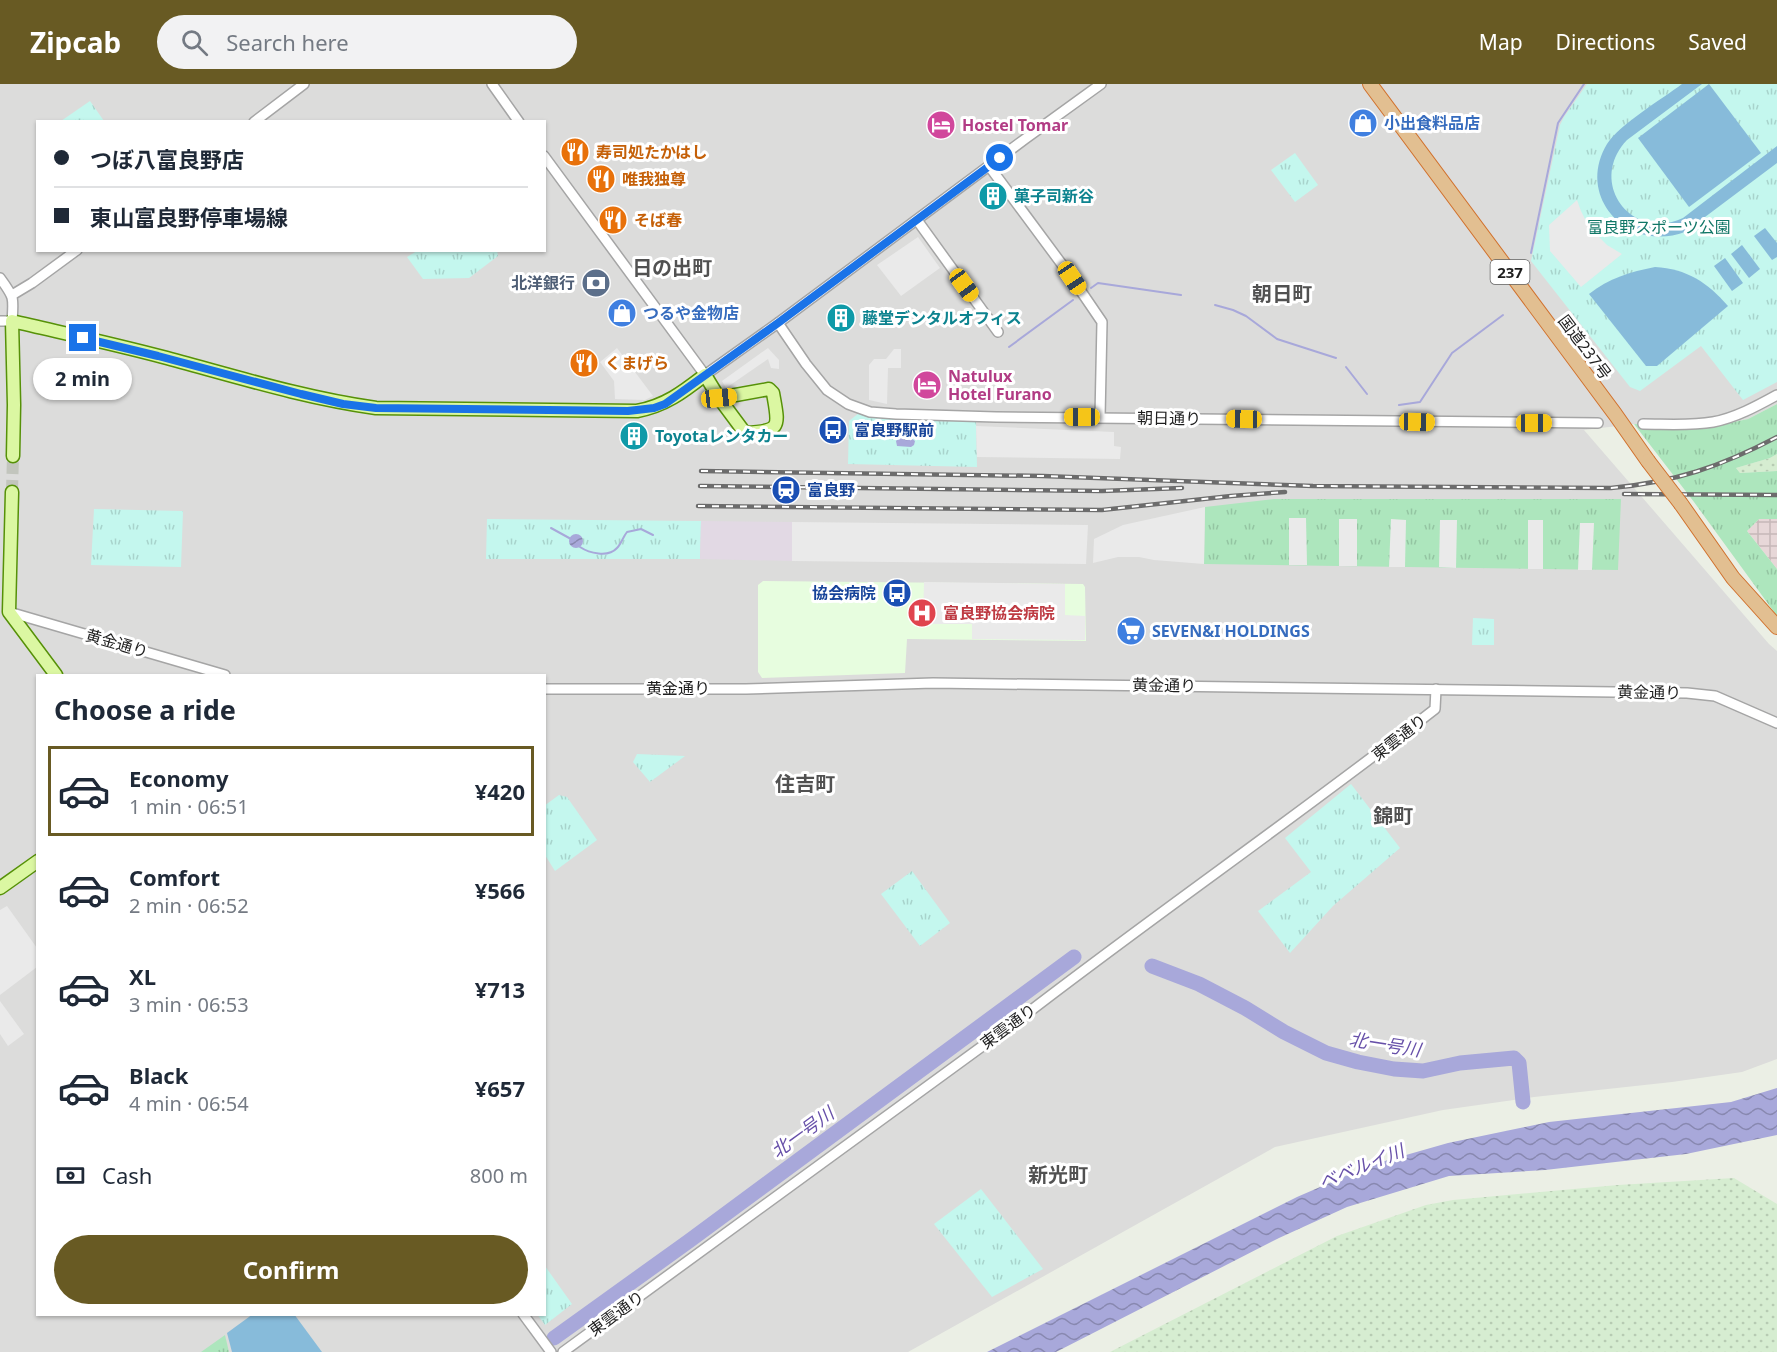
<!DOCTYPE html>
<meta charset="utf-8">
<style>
:root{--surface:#fff;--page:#f2f2f3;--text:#1f2937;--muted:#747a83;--line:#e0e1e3;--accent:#685a23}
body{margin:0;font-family:"Noto Sans","Noto Sans JP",sans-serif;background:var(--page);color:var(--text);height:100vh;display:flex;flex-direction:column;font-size:22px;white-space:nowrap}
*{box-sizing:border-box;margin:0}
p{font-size:20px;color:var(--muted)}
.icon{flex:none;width:33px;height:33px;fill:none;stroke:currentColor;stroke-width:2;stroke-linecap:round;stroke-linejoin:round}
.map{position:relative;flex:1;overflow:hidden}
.drawer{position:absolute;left:36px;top:590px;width:510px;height:642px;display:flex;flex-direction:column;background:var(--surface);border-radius:0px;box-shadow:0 2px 4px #0004}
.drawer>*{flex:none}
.guide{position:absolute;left:36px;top:36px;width:510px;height:132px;border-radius:0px;box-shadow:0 2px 4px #0004;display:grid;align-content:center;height:132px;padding:0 18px;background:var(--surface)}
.end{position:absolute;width:27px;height:27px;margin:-14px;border:8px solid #1a73e8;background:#fff;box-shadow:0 0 0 3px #fff}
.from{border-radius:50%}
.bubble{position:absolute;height:42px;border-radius:21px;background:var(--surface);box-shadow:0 2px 4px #0004;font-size:20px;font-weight:700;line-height:42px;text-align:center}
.car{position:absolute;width:18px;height:36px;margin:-18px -9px;border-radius:8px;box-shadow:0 0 4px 2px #0007;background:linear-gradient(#f5c518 24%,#345 0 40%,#f5c518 0 76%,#345 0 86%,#f5c518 0)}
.guide b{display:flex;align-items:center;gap:21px;height:57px;font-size:22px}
.guide b+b{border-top:2px solid var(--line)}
.guide i{width:15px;height:15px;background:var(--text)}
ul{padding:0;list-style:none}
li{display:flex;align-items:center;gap:18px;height:90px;margin:0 12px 9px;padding:0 6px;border:3px solid transparent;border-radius:0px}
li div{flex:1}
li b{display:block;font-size:22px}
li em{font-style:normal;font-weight:700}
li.selected{border-color:var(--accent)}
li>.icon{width:54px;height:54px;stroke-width:1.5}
h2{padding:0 18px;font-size:27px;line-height:72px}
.pay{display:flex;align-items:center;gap:15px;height:66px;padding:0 18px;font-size:22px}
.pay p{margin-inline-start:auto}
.button{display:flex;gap:12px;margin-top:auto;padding:12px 18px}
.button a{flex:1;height:69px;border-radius:36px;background:var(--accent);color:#fff;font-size:24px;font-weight:700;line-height:69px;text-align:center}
header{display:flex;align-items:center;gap:36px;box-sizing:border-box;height:84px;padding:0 30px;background:var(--accent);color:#fff}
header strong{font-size:28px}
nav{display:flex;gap:33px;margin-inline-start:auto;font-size:21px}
.search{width:420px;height:54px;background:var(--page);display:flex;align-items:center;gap:15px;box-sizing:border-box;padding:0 21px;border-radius:33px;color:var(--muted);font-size:22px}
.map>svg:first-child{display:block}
</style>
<header>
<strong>Zipcab</strong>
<div class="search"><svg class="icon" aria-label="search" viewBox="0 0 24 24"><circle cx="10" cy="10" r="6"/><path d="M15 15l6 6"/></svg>Search here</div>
<nav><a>Map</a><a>Directions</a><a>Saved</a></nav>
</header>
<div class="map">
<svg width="1777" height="1268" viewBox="0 0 1777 1268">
<defs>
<pattern id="industrial-grid" width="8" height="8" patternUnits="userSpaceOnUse" patternTransform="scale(1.5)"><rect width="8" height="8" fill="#e7d7d8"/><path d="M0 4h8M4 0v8" fill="none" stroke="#c6b8b9"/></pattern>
<pattern id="farmland-dots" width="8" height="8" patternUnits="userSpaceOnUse" patternTransform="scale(1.5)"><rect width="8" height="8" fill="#d6edd1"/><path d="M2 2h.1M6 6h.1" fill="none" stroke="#b7cbb3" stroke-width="1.8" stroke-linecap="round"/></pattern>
<pattern id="grass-tufts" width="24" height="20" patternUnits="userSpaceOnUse" patternTransform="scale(1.5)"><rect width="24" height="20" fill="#ade6bd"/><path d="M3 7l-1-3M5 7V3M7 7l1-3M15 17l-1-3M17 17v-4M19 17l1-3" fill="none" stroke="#94c5a2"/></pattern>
<pattern id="park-tufts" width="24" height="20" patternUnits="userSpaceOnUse" patternTransform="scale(1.5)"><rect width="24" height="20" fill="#c4f7ee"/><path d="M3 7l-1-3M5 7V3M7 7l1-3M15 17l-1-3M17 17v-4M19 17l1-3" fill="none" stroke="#a8d3cc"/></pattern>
<pattern id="water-waves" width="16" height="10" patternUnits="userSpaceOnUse" patternTransform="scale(1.5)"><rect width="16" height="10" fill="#a8a8da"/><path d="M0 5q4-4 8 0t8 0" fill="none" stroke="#8888b0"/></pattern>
</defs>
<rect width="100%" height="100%" fill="#ebefe5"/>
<path fill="#dcdcdb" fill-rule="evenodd" d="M 0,0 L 1777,0 L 1777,320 L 1748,335 L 1714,342 L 1634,340 L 1584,346 L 1769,560 L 1777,567 L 1777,975 L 1742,988 L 1672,998 L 1534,1013 L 1443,1026 L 1275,1063 L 908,1268 L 0,1268 ZM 38,38 L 544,38 L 544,166 L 38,166 ZM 38,591 L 544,591 L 544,1230 L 38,1230 Z"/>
<polygon fill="url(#industrial-grid)" points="1759,435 1777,435 1777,485 1747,447"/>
<polygon fill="#e7fddf" points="763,497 1083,500 1085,503 1086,557 907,555 905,589 762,594 758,588 758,501"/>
<g fill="url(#farmland-dots)">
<polygon points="1777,370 1777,387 1740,389 1736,384 1770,374"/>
<polygon points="1734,1094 1777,1120 1777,1268 1110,1268 1337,1152 1426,1121 1453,1116 1618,1101"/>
</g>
<g fill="url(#grass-tufts)">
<polygon points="1777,320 1777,370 1770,374 1736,384 1740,389 1777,387 1777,435 1759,435 1747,447 1777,485 1777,532 1694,418 1634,340 1714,342 1748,335"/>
<polygon points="1274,415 1621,415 1618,486 1204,480 1205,423"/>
<polygon points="225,1251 229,1268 201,1268"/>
</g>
<g fill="url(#park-tufts)">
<polygon points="1587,0 1777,0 1777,298 1743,316 1701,262 1640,307 1630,303 1531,177 1560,41 1564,33"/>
<polygon points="90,17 104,37 61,37"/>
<polygon points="1295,69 1318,101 1295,118 1271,86"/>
<polygon points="497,166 498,172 469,194 423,195 407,173 417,167"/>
<path d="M 859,329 C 897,339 937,337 976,337 L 977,383 L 848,380 L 849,337 Z"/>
<polygon points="94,425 183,427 181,483 91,481"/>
<polygon points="487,435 701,437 700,475 486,475"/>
<polygon points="1473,534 1494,535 1494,561 1472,561"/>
<polygon points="637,670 685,672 650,698 633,678"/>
<polygon points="1351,700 1400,764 1333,822 1290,869 1258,827 1311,788 1285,754"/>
<polygon points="559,711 567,713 597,756 555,787 545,771 544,722"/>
<polygon points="912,787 950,839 920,862 881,810"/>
<polygon points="981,1105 1043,1185 992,1213 934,1140"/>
<polygon points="545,1182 572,1220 545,1241 537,1230 544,1230"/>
</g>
<g fill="#87bbda">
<path d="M 1682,0 L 1702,0 L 1627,56 C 1587,98 1631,158 1683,134 L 1777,62 L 1777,79 L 1685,148 C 1628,169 1575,113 1607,60 C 1620,40 1662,15 1682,0 Z"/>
<polygon points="1709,0 1761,69 1689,123 1638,54"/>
<polygon points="1765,144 1777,159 1777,173 1772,176 1754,152"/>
<polygon points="1742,161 1760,185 1749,194 1731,170"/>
<polygon points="1725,174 1743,199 1732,207 1714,182"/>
<path d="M 1655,183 C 1687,185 1707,198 1728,222 L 1657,282 L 1646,282 L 1589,210 C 1609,194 1630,188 1655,183 Z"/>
<polygon points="253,1230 294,1230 322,1268 232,1268 227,1249"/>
</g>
<g fill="#eaeaea">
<polygon points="1577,116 1581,127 1587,139 1599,153 1607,161 1622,170 1581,203 1550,167 1549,141"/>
<polygon points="918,153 940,184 901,212 877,181"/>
<polygon points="617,264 653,312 645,316 615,315 614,297 600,278"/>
<polygon points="768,264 779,276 779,285 771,284 768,275 726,304 722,297"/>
<polygon points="894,265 901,265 901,284 888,284 887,320 869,316 869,281 874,275 886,275"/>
<polygon points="976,342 1114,348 1114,362 1121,363 1120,375 977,373"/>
<polygon points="1205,423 1204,480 1154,476 1139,473 1118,473 1093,479 1094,455 1123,441"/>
<polygon points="1289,434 1306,434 1307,481 1289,481"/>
<rect x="1339" y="435" width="18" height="47"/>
<polygon points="1391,435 1406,436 1405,483 1389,483"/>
<polygon points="1440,436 1457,436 1456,484 1439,483"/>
<rect x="1528" y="436" width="15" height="49"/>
<polygon points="792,438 1088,441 1086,480 792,477"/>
<polygon points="1580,439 1594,439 1592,486 1578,486"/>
<polygon points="924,498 1065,500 1065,531 1085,532 1085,556 972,555 972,540 923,540"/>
<polygon points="7,822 37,864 37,883 0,911 0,826"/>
<polygon points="0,917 24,950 8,962 0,950"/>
</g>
<polygon fill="#e2d9e4" points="701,437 792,438 792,477 700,475"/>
<g fill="url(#water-waves)">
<polygon points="899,354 911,354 915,357 914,361 911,363 897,362 896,357"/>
<circle cx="576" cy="457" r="7"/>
<polygon points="1777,1004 1777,1051 1686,1070 1545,1086 1449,1092 1347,1123 1279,1154 1056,1268 987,1268 1297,1113 1371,1081 1448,1059 1549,1038 1731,1018"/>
</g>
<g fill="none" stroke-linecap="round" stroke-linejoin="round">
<g stroke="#a8a8da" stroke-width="2">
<polyline points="1531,169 1558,39 1584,0"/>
<polyline points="1091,204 1098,199 1181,211"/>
<polyline points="1215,221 1233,226 1246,232 1277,255 1336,274"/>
<polyline points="1009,263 1073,216"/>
<polyline points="1346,283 1367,310"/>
<polyline points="1399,321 1420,318 1452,269 1503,231"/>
<polyline points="551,444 571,455"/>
<path d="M 580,463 C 589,469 608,474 617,464 C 621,460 623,453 627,448 L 641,445 L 653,451"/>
</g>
<g stroke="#a8a8da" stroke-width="15">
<polyline points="1152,882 1199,900 1245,924 1284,948 1326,969 1358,978 1394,985 1423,987 1460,979 1514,974 1519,979 1523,1018"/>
<polyline points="554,1254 689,1157 1074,873"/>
</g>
<polyline stroke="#c2c5bd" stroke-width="12" stroke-dasharray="12 6" stroke-linecap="butt" points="12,408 13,372"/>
<g stroke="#a5a5a5" stroke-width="12">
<g id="minor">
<polyline points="492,0 519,38"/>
<polyline points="254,38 304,0"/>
<polyline points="544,72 705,291 778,239 1025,55 1101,0"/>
<polyline points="989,82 1072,194 1102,238 1100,333"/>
<polyline points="917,136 998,248"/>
<path d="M 0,194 C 14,213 14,213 12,237 L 0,237"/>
<polyline points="12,211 32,199 77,166"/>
<polyline points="778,239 806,280 827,306 848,320 870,328 896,330 996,333 1598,339"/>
<path d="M 1643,340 C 1666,340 1690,342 1713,338 C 1735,334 1757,322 1777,311"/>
<polyline points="9,528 225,591"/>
<polyline points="544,605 746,605 933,599 1687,609 1715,612 1777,639"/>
<polyline points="523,1230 551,1268"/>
<path d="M 563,1268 L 1021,934 C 1157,829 1299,731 1435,625 L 1436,605"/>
</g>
</g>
<g stroke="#569108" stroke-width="15">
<g id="major">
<path d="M 13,372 L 14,321 L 12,237 C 63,249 114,260 163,273 C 234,292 304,314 376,324 L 637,327 C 665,322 683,308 705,291 L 719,314 L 745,349 C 782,347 779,343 773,309 L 769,305 L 719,314"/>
<polyline points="12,408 9,528 56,591"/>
<polyline points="0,804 38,777"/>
</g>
</g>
<g stroke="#d1712d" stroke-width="16">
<g id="highway">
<polyline points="1370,0 1615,330 1648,377"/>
<polyline points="1681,420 1733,494 1777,543"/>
</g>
</g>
<use href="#minor" stroke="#fff" stroke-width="9"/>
<use href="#major" stroke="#dbf7a2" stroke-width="12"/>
<use href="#highway" stroke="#e2bf91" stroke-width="14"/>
<g stroke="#6c6c6c" stroke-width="4.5">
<g id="rail">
<path d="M 701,387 L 1043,392 L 1313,402 L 1611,404 C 1675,398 1720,383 1777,353"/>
<polyline points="700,402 1102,407 1182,404"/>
<polyline points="1624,410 1777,411"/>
<polyline points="698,422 1102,426 1231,412 1285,408"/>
</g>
</g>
<use href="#rail" stroke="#fff" stroke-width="2" stroke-dasharray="7" stroke-linecap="butt"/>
<g stroke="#d1712d" stroke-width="16" stroke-linecap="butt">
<polyline id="highway-bridge" points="1648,377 1681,420"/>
</g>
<use href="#highway-bridge" stroke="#e2bf91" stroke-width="14"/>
</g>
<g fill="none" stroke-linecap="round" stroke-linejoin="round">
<polyline stroke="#1a73e8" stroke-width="8" points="83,254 158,272 301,310 343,320 376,324 628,327 654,324 665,320 778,239 1000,74"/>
</g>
<defs>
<g id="shop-disc" transform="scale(1.5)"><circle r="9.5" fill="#3f7fe0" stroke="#fff"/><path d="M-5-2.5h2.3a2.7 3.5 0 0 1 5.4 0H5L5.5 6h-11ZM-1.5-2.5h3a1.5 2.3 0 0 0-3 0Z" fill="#fff"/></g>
<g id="hotel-disc" transform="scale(1.5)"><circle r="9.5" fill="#d1479c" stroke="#fff"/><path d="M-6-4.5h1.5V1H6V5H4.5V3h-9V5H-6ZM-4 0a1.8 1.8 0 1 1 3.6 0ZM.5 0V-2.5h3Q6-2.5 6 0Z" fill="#fff"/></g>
<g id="restaurant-disc" transform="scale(1.5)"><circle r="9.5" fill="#e8710a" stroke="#fff"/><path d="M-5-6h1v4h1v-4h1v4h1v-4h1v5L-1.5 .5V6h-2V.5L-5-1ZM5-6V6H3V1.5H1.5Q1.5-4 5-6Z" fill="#fff"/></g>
<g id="building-disc" transform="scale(1.5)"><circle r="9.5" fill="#0f9aa8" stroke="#fff"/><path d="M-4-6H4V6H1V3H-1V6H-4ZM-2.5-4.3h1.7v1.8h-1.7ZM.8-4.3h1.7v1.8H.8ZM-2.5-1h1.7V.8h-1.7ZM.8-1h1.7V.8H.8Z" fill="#fff"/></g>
<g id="bank-disc" transform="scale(1.5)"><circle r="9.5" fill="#5c6f8a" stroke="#fff"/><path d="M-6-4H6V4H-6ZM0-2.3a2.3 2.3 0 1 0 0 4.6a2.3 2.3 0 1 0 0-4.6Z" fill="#fff"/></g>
<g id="bus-disc" transform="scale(1.5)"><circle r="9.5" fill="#1a4fb4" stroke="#fff"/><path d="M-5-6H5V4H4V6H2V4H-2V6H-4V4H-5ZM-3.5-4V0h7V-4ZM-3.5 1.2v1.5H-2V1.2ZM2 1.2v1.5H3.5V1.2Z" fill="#fff"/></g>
<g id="station-disc" transform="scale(1.5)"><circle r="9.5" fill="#1a4fb4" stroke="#fff"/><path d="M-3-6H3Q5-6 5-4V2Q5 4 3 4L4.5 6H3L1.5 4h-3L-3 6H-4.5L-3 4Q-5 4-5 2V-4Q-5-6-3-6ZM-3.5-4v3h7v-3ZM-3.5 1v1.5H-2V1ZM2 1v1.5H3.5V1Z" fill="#fff"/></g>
<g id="hospital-disc" transform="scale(1.5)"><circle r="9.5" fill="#e0444e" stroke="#fff"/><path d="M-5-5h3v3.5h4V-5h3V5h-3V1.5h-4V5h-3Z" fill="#fff"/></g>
<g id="supermarket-disc" transform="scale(1.5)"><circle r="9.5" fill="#3f7fe0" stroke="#fff"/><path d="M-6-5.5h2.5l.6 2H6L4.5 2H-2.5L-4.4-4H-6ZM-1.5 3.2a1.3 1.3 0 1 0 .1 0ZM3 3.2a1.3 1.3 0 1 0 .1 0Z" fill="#fff"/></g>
</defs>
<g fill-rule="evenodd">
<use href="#shop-disc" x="1363" y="39"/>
<use href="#hotel-disc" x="941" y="41"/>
<use href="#restaurant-disc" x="575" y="68"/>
<use href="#restaurant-disc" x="601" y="95"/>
<use href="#building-disc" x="993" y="112"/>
<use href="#restaurant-disc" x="613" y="136"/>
<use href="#bank-disc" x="596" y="199"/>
<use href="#shop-disc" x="622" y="229"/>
<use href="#building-disc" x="841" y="234"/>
<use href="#restaurant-disc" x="584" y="279"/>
<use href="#hotel-disc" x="927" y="301"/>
<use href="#bus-disc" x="833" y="346"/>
<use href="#building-disc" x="634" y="352"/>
<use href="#station-disc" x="786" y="406"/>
<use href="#bus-disc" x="897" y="509"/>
<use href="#hospital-disc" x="922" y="529"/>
<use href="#supermarket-disc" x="1131" y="547"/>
</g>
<g text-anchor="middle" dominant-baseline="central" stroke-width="6" stroke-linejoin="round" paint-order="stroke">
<rect fill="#fff" stroke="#626262" stroke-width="1.5" x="1490.5" y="176" width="39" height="24" rx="4.5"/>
<g font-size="15" font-weight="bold" fill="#1e1e1e">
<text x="1510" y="188">237</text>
</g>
<g font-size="16" font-weight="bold" fill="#366cbe" stroke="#fff" text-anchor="start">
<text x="1384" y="39">小出食料品店</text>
<text x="643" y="229">つるや金物店</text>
<text x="1152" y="547">SEVEN&amp;I HOLDINGS</text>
</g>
<g font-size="16" font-weight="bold" fill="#b23c85" stroke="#fff" text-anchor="start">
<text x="962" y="41">Hostel Tomar</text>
<text x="948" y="292">Natulux<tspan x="948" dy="18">Hotel Furano</tspan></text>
</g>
<g font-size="16" font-weight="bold" fill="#c56008" stroke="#fff" text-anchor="start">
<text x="596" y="68">寿司処たかはし</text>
<text x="622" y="95">唯我独尊</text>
<text x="634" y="136">そば春</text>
<text x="605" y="279">くまげら</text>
</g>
<g font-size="16" font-weight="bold" fill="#0d838f" stroke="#fff" text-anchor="start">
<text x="1014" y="112">菓子司新谷</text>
<text x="862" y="234">藤堂デンタルオフィス</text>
<text x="655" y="352">Toyotaレンタカー</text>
</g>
<g font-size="16" fill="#117767" stroke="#fff">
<text x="1659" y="143">富良野スポーツ公園</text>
</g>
<g font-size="16" font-weight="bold" fill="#4e5e75" stroke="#fff" text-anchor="end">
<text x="575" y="199">北洋銀行</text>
</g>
<g font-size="16" fill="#1e1e1e" stroke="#fff">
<text transform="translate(1585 263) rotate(53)">国道237号</text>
<text transform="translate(1169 334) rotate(1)">朝日通り</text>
<text transform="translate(117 559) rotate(16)">黄金通り</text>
<text transform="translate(1164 601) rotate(1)">黄金通り</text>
<text x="678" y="604">黄金通り</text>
<text transform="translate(1649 608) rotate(1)">黄金通り</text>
<text transform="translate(1399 653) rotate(-38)">東雲通り</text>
<text transform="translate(1008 942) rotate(-36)">東雲通り</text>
<text transform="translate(616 1229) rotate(-36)">東雲通り</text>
</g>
<g font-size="16" font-weight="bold" fill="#164399" stroke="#fff" text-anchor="start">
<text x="854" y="346">富良野駅前</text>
<text x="807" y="406">富良野</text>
<text x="876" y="509" text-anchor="end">協会病院</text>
</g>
<g font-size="16" font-weight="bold" fill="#be3a42" stroke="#fff" text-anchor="start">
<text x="943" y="529">富良野協会病院</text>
</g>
<g font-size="18" font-style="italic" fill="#6750a9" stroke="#fff">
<text transform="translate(1385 960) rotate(9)">北一号川</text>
<text transform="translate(802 1048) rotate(-36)">北一号川</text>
<text transform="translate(1361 1082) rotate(-22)">ベベルイ川</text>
</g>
<g font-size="20" font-weight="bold" fill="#515151" stroke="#fff">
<text x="672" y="183">日の出町</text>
<text x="1282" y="209">朝日町</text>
<text x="805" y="699">住吉町</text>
<text x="1393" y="731">錦町</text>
<text x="1058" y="1090">新光町</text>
</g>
</g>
</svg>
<i class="end from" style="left:1000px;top:74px"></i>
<i class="end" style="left:83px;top:254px"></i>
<div class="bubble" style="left:33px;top:274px;width:99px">2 min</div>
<i class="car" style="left:1072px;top:194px;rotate:146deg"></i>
<i class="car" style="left:964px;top:201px;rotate:144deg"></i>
<i class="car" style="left:719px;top:314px;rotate:84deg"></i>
<i class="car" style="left:1082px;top:333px;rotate:270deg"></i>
<i class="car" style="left:1244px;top:335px;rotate:271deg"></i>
<i class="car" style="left:1417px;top:338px;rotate:91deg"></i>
<i class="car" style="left:1534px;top:339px;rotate:90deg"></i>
<div class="guide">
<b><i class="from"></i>つぼ八富良野店</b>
<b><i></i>東山富良野停車場線</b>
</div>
<section class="drawer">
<h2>Choose a ride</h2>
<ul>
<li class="selected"><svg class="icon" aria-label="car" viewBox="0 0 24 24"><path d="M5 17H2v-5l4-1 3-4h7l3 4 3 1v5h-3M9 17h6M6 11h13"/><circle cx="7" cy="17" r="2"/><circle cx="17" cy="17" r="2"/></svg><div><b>Economy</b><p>1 min · 06:51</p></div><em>¥420</em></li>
<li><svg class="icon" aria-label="car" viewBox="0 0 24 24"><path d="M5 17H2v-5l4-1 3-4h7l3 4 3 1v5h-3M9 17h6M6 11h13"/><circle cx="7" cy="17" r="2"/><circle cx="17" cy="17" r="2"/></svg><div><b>Comfort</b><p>2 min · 06:52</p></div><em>¥566</em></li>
<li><svg class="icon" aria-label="car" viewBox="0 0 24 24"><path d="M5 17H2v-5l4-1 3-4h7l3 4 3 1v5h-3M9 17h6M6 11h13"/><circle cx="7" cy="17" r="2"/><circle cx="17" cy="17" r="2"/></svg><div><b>XL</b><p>3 min · 06:53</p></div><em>¥713</em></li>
<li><svg class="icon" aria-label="car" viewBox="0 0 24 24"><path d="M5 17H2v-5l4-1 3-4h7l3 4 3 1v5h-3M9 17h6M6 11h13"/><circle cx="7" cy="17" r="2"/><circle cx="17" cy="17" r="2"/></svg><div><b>Black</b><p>4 min · 06:54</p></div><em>¥657</em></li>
</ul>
<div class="pay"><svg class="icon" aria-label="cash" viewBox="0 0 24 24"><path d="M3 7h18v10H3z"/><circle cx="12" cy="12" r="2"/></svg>Cash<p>800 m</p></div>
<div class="button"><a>Confirm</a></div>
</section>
</div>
